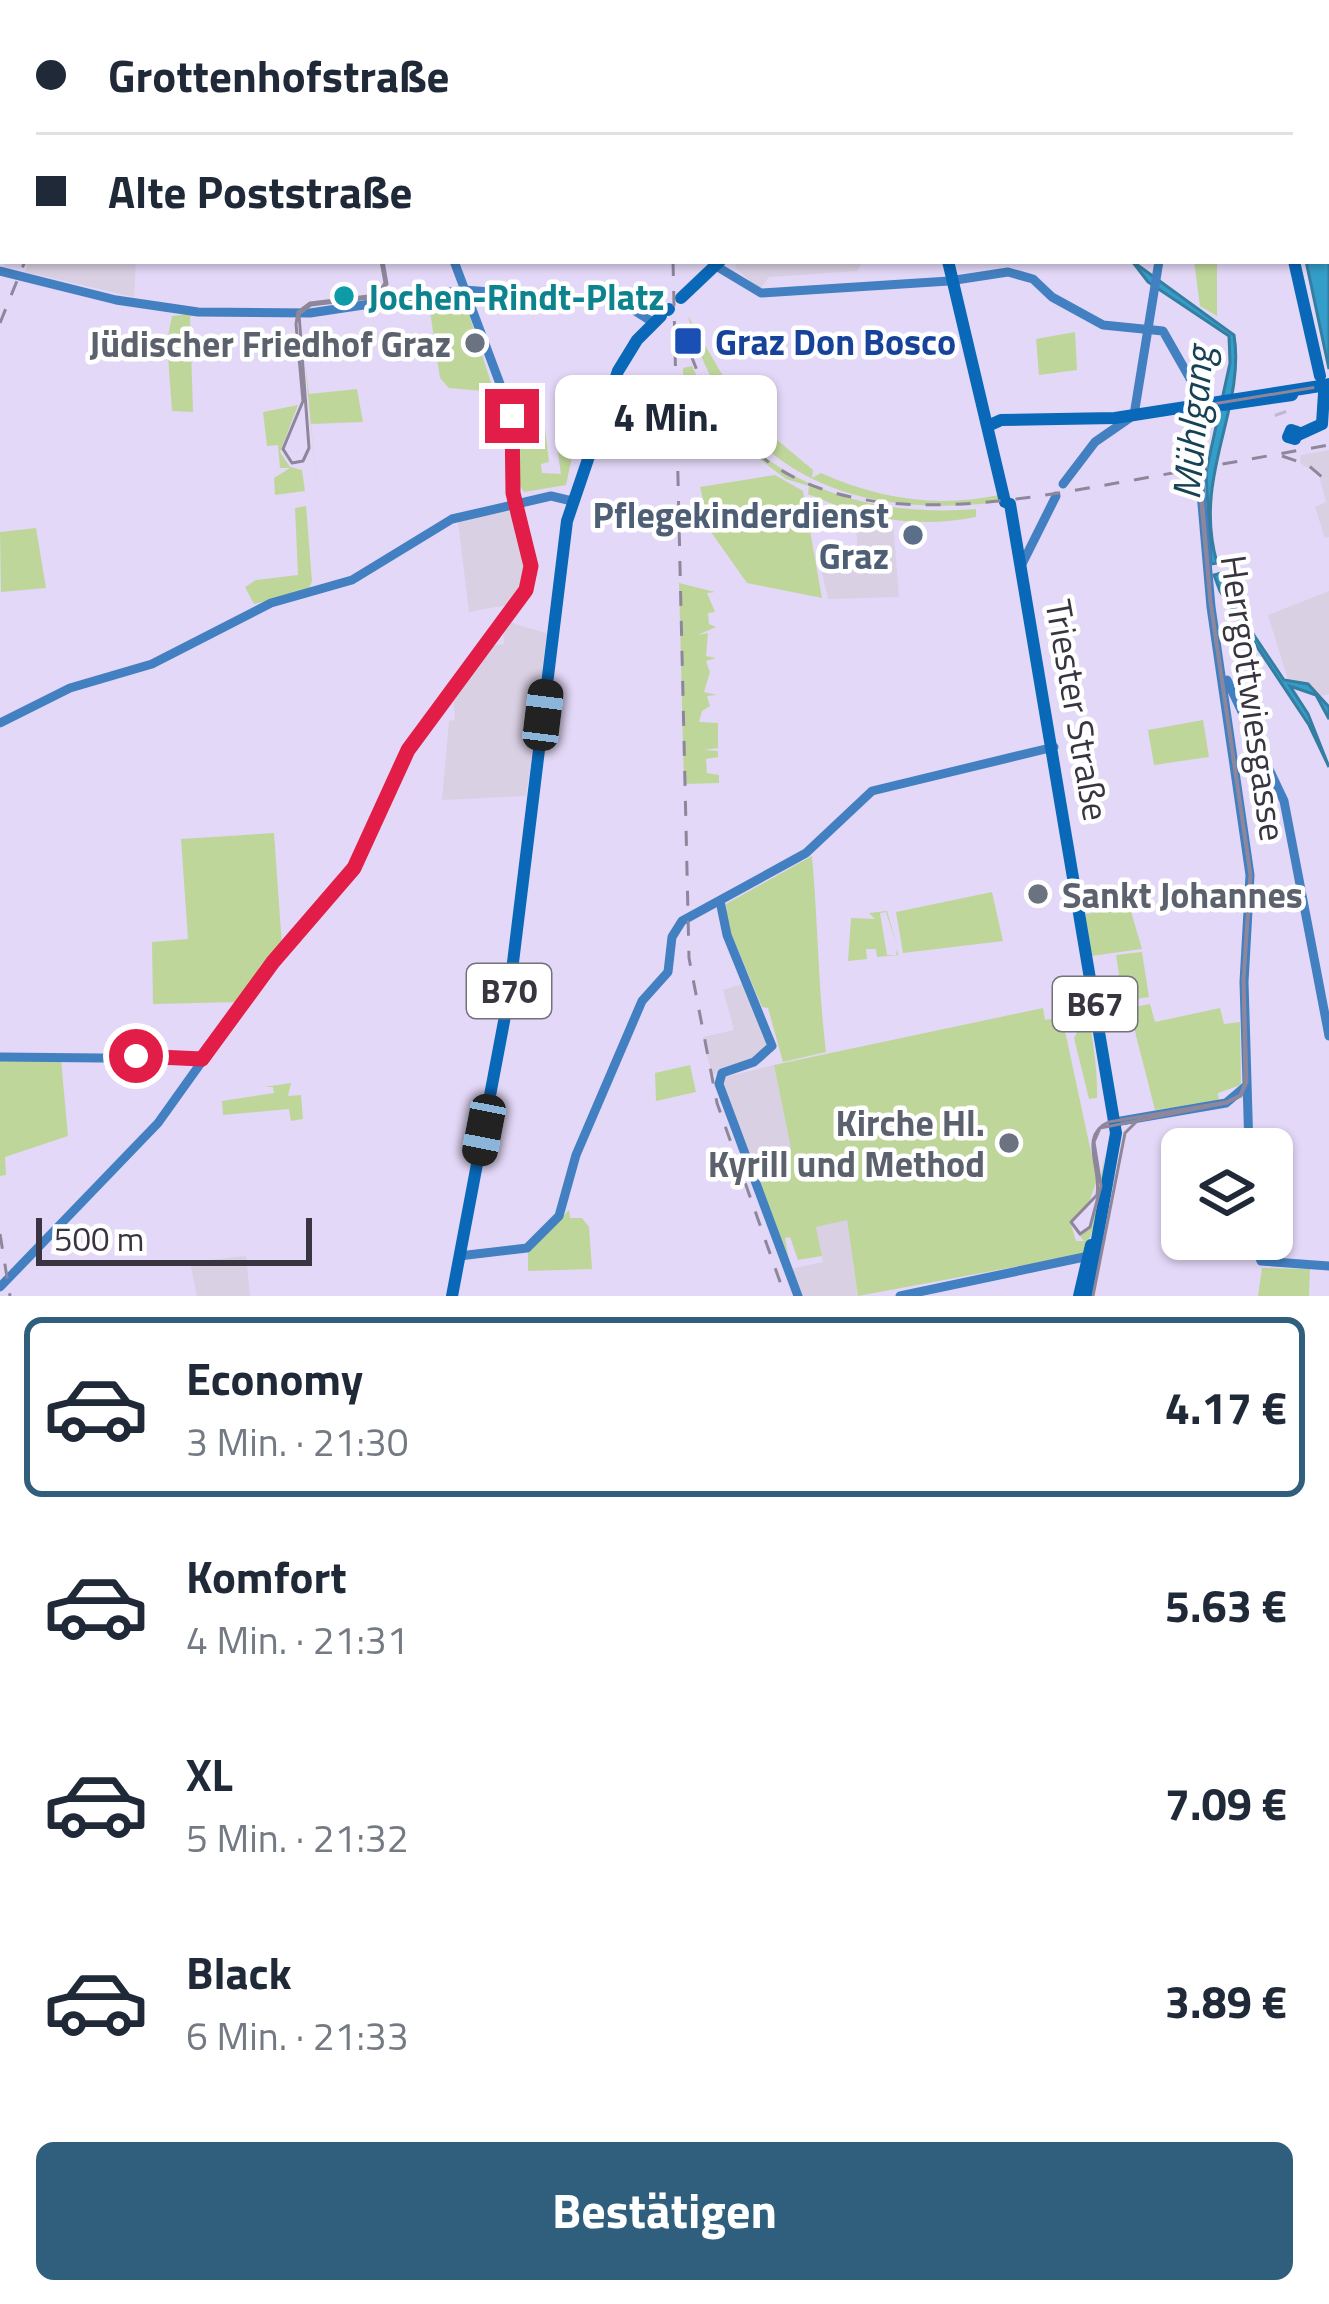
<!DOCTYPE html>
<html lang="de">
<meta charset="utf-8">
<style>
:root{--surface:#fff;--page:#f6f6f7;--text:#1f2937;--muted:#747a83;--line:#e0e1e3;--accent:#305e7d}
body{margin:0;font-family:"Titillium Web",sans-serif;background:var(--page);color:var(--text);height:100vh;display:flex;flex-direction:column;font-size:45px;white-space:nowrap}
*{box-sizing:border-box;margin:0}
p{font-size:39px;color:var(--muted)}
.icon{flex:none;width:66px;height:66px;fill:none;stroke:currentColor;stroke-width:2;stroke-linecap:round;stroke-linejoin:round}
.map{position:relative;height:1296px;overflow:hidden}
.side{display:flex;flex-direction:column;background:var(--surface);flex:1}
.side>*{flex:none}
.hud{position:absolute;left:0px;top:0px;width:1329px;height:264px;box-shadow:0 3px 9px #0004;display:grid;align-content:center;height:264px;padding:0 36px;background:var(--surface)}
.buttons{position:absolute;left:1161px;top:1128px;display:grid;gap:24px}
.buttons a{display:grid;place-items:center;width:132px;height:132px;border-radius:18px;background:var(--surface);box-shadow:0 3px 9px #0004;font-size:60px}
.scale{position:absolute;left:36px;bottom:30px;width:276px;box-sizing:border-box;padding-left:12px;border:6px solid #383440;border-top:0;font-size:33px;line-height:42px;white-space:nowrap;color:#383440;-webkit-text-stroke:9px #fff;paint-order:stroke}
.end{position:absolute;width:54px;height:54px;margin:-27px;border:15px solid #e11d48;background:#fff;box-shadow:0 0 0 6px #fff}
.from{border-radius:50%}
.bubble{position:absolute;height:84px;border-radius:18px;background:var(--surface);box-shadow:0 3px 9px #0004;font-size:39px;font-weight:700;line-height:84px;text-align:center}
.car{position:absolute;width:36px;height:72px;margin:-36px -18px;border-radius:15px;box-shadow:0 0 9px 3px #0007;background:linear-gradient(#222 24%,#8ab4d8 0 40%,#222 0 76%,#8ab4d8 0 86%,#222 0)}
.hud b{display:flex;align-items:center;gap:42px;height:114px;font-size:45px}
.hud b+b{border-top:3px solid var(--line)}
.hud i{width:30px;height:30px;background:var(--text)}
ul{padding:21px 0 0;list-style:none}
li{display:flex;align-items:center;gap:36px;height:180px;margin:0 24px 18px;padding:0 12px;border:6px solid transparent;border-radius:18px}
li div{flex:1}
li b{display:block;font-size:45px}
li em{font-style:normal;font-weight:700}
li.current{border-color:var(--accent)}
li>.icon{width:108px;height:108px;stroke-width:1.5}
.action{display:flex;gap:24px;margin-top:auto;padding:24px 36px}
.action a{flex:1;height:138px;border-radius:18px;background:var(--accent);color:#fff;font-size:48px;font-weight:700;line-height:138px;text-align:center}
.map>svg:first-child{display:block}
</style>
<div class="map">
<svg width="1329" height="1296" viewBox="0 0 1329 1296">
<rect width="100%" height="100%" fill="#e3d8f7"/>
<g fill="#dad0e4">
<polygon points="29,261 136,261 134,297 25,272"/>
<polygon points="738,261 863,261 857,271 769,277 760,289 735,268"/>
<polygon points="1329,450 1329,537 1325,538 1315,507 1326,502 1319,475 1300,463 1301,455"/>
<polygon points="508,511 515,518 526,581 516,603 469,612 458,522"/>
<polygon points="855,513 893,522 899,597 828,599 818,556 858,554"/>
<polygon points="1329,591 1329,694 1321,696 1288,680 1268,615"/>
<polygon points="509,622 549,634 526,796 442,800 449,721 455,720 453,694 490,646 504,644 503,630"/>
<polygon points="745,983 770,1041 768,1051 712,1075 703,1037 734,1030 723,990"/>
<polygon points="774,1065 792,1149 772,1177 755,1186 721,1078"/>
<polygon points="847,1220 858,1296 801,1296 790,1269 823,1262 816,1227"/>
<polygon points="246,1256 250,1296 197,1296 190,1262"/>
</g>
<g fill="#bfd69b">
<polygon points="1194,261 1217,261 1217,316 1200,306"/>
<polygon points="452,297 465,302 494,392 449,388 440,378 428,298"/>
<polygon points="189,314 276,317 190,316 193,412 172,411 167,342 172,316"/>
<path d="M 688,316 L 744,412 L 813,470 L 812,478 L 821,473 C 879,499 937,508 999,495 L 999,502 C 847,521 729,469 688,316 Z"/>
<polygon points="1075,332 1077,370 1039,375 1036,339"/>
<polygon points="305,363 309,394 357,389 363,422 311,424 318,501"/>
<path d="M 692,366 C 742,477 858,519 976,509 L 976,517 C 915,529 866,519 808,494 L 809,486 L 786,479 L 684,402 L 683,368 Z"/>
<polygon points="298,405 280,452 290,467 302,470 305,491 275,495 274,478 290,468 280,468 278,445 267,446 263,412"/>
<polygon points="544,419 549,462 541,464 542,473 561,474 557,447 574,448 566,485 524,492 518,483 516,422"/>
<polygon points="775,475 803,491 822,598 747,583 711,532 700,487"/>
<polygon points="306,506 312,581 308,591 254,604 245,587 256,580 298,575 295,508"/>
<polygon points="36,528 46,588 1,592 0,532"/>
<polygon points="679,583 715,592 707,593 715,612 708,613 709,624 716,627 698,635 708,633 706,656 716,658 706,661 710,672 704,692 717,695 707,696 710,706 702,711 699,722 718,723 718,748 704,750 718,751 718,757 706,759 707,773 719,775 719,783 684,784"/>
<polygon points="1203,720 1209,757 1154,765 1148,730"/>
<polygon points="274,833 282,946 261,965 239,1002 153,1004 152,942 188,939 181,839"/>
<path d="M 812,856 C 818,922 818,986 826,1052 L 783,1062 L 768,1008 L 762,1007 L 728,926 L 726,904 Z"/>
<polygon points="992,892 1003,941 903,953 896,912"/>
<polygon points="1130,908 1142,949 1091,956 1085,914"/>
<polygon points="887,911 897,946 886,912 880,913 887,955 896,955 897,949 898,955 877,957 876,949 866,949 867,959 848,961 851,918 875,919 869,913"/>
<polygon points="1142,952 1149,997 1123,1001 1116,955"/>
<path d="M 1082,1004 L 1088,1005 C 1091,1037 1098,1064 1097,1098 L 1089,1099 L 1074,1038 L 1086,1016 Z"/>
<polygon points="1150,1004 1155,1022 1220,1008 1224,1024 1240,1022 1241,1085 1218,1093 1219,1102 1155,1110 1129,1008"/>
<polygon points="1043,1008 1045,1020 1062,1017 1097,1180 1087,1208 1070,1221 1076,1241 1084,1241 1079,1235 1092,1227 1105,1154 1099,1212 1084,1254 858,1296 847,1220 816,1227 822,1256 798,1260 790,1237 785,1238 789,1260 755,1186 772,1176 765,1154 791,1148 774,1065"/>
<polygon points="0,1059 61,1059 68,1136 5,1157 6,1175 0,1176"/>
<polygon points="690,1065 696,1092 656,1101 655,1073"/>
<polygon points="291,1083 288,1096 301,1095 303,1119 291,1121 289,1109 223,1115 222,1101 274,1093 273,1087 264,1087"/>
<polygon points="569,1210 570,1218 582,1218 589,1227 592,1269 528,1271 528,1253"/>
<polygon points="1262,1268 1310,1269 1309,1296 1258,1296"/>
</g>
<g fill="#349eca" stroke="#357ea1" stroke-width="3">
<polygon points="1326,206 1329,222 1329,369 1306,261 1326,261"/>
<path d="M 1132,261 L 1234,335 C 1246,409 1192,476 1217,563 L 1211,564 L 1206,472 L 1230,363 L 1229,336 L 1148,282 Z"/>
<polygon points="1221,573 1227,595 1284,680 1308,684 1329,707 1329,719 1316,695 1290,686 1308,714 1329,767 1309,725 1220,591 1214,575"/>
</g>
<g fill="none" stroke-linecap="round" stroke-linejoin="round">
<polyline stroke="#c1b7d2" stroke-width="12" stroke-dasharray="12 6" stroke-linecap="butt" points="1280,412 1281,415"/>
<g stroke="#4380c1" stroke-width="9">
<polyline points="377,0 377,3"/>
<polyline points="8,3 16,0"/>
<polyline points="1176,3 1177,0"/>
<polyline points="0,113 0,221"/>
<polyline points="716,266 761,293 949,281 1008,272 1033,279 1052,297 1103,325 1163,331 1192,382 1199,466"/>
<polyline points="0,271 116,300 198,312 310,313 464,290 621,302 654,323"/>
<polyline points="1199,470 1211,607 1250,875 1244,982 1249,1149"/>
<polyline points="1063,484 1095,442 1134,415 1159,261"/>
<polyline points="1022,564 1056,496"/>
<polyline points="1227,680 1284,801 1329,1036"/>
<polyline points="0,723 70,688 152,664 271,603 352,580 452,519 551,496 572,501"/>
<polyline points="720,901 727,935 772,1046 754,1062 722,1073 719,1084 798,1296"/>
<polyline points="0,1057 202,1059"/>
<polyline points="1115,1122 1226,1103 1245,1087"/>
<polyline points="1253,1239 1261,1261 1329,1266"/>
<polyline points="459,1256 527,1248 559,1216 576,1155 642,1001 668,972 672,937 682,921 806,853 872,791 1054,747"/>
<polyline points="0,1287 158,1123 273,962 354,868 408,750 526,589 531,565 513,494 512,416 454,261"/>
<polyline points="900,1296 1089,1256"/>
</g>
<g stroke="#0968b8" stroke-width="12">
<polyline points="808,0 810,3"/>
<polyline points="902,3 903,0"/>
<polyline points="1284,3 1284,0"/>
<polyline points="948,261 1005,502"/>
<polyline points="1294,261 1320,376"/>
<polyline points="681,298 720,261"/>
<polyline points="668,310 669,309"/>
<polyline points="1223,405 1292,395"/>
<polyline points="990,425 1001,420 1115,418 1320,386"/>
<polygon points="1291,430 1297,432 1295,439 1288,437"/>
<polyline points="1298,435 1322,424 1324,393"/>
<polyline points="1010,504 1116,1133 1087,1296"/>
<polyline points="452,1296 509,995 567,521 618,371 637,340 661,316"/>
<polyline points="1079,1296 1091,1245"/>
</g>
<g stroke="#8e879c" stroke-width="3">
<polyline points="313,0 314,3"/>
<polyline points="381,261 385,283 377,295 310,303 298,312 296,324 303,401 283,449 292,463 303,461 309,448 299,314 311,305 378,297 387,284 383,261"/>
<polyline points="1198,466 1194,417 1201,406 1329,385"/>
<path d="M 1198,470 L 1210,602 L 1250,875 L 1243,980 L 1245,1083 L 1240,1095 L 1226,1102 L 1109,1122 C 1078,1135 1102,1169 1097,1195 L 1071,1222 L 1080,1234 L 1090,1227 L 1101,1186 L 1094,1142 L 1100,1128 L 1227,1103 L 1241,1096 L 1247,1082 L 1244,980 L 1251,875 L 1211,602 L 1200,470"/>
<polyline points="1093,1296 1125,1133 1140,1118"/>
</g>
<g stroke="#8e879c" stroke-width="3" stroke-dasharray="15 15" stroke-linecap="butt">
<polyline points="606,0 606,3"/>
<polyline points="664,0 664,3"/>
<polyline points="118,3 119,0"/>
<polyline points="190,3 196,0"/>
<polyline points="673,261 689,958 717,1103 785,1296"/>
<polyline points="0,323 25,261"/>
<path d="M 682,326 C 739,542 940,515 1111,484 C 1184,471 1256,458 1329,445"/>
<polyline points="1282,456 1308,465 1329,483"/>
<polyline points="0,1234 10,1296"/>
</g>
<polyline stroke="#0968b8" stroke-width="12" points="1320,386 1329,384"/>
</g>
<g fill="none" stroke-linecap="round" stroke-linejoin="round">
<polyline stroke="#e11d48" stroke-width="15" points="136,1056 202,1059 273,962 354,868 408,750 526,590 531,566 513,493 512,416"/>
</g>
<circle fill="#0f9aa8" stroke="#fff" stroke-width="4.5" cx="344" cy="296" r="12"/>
<rect fill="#1a4fb4" stroke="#fff" stroke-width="4.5" x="673" y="326" width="30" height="30" rx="6"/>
<g fill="#6b7280" stroke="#fff" stroke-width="4.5">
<circle cx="475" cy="343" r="12"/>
<circle cx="1038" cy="894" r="12"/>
<circle cx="1009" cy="1143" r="12"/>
</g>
<circle fill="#5c6f8a" stroke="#fff" stroke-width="4.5" cx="913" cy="535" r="12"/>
<g text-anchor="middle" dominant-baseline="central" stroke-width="9" stroke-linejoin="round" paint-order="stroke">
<g fill="#fff" stroke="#747179" stroke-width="3">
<rect x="467" y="964" width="84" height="54" rx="9"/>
<rect x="1053" y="977" width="84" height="54" rx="9"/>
</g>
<g font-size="33" font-weight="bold" fill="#383440">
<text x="509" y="991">B70</text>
<text x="1095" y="1004">B67</text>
</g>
<g font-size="36" font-weight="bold" fill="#0d838f" stroke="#fff" text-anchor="start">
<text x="368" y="296">Jochen-Rindt-Platz</text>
</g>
<g font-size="36" font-weight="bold" fill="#164399" stroke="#fff" text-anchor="start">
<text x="715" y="341">Graz Don Bosco</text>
</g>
<g font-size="36" font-weight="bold" fill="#5b616d" stroke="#fff" text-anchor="end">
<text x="451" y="343">Jüdischer Friedhof Graz</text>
<text x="1062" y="894" text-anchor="start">Sankt Johannes</text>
<text x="985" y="1122">Kirche Hl.<tspan x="985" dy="41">Kyrill und Method</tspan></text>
</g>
<g font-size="36" font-weight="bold" fill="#4e5e75" stroke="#fff" text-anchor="end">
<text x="889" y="514">Pflegekinderdienst<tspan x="889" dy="41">Graz</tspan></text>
</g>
<g font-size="36" fill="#383440" stroke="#fff">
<text transform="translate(1254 698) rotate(82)">Herrgottwiesgasse</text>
<text transform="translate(1078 710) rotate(80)">Triester Straße</text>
</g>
<g font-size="39" font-style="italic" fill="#174255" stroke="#fff">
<text transform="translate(1192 423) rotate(-85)">Mühlgang</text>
</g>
</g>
</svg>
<div class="buttons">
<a><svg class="icon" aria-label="layers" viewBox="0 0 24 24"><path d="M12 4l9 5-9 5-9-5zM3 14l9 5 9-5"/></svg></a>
</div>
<div class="scale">500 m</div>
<i class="end from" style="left:136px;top:1056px"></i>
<i class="end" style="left:512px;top:416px"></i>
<div class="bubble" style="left:555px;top:375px;width:222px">4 Min.</div>
<i class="car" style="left:543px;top:715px;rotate:7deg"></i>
<i class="car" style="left:484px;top:1130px;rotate:191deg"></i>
<div class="hud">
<b><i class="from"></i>Grottenhofstraße</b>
<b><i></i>Alte Poststraße</b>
</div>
</div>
<section class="side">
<ul>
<li class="current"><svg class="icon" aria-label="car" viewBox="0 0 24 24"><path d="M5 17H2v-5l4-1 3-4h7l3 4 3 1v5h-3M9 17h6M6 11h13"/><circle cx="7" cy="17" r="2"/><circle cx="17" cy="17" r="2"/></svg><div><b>Economy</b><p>3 Min. · 21:30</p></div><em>4.17 €</em></li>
<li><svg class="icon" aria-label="car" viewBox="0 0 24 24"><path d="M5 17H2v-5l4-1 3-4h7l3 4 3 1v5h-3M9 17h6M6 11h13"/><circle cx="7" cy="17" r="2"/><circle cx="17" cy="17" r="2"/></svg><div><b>Komfort</b><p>4 Min. · 21:31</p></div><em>5.63 €</em></li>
<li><svg class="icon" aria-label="car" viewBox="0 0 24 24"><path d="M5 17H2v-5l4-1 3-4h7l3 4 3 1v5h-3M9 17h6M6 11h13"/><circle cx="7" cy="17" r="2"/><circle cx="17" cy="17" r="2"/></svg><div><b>XL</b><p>5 Min. · 21:32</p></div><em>7.09 €</em></li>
<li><svg class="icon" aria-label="car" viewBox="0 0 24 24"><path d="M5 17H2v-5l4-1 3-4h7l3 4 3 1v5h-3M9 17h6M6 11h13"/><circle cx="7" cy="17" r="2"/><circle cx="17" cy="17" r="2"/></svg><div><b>Black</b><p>6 Min. · 21:33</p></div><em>3.89 €</em></li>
</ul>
<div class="action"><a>Bestätigen</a></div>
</section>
